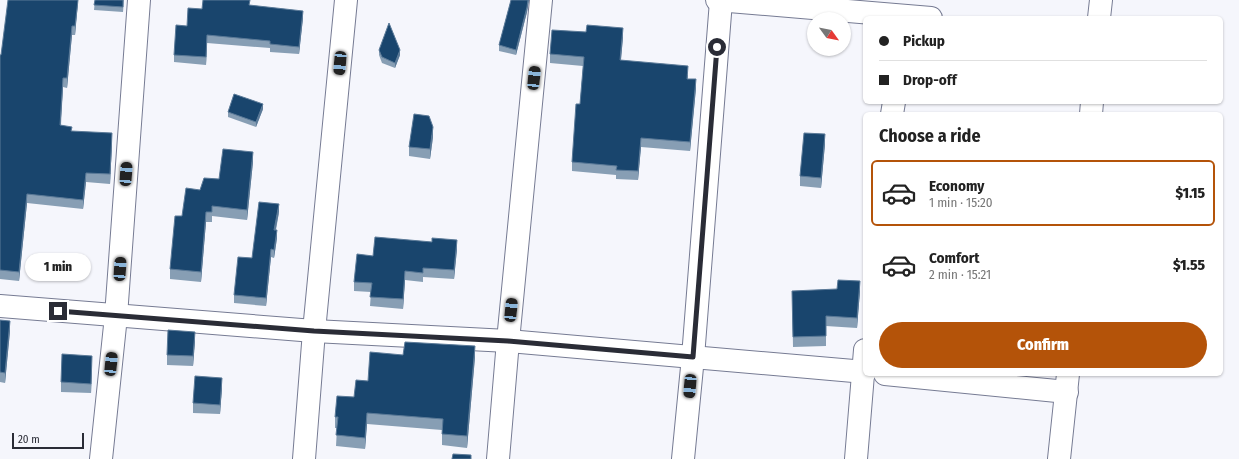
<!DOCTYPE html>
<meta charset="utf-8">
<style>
:root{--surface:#fff;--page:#f6f6f6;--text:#222;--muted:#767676;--line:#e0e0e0;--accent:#b45309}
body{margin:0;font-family:"Fira Sans Condensed",sans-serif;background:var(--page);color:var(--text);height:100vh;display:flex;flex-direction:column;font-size:15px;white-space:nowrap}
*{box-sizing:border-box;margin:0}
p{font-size:13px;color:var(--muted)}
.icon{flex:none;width:22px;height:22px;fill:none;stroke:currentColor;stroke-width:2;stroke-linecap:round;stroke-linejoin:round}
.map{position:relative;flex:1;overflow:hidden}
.panel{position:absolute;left:863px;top:112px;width:360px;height:264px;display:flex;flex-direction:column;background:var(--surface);border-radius:6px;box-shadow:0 1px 3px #0004}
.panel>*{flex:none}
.top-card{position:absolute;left:863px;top:16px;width:360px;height:88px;border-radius:6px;box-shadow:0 1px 3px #0004;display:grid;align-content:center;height:88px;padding:0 16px;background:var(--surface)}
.needle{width:26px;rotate:123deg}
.controls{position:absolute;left:807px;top:12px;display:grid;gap:8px}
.controls a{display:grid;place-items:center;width:44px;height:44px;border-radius:50%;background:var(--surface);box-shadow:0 1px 3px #0004;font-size:20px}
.scale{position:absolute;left:12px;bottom:10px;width:72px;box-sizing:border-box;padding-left:4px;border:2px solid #2a2c36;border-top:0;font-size:11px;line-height:14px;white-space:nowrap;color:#2a2c36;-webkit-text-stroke:3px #f5f6fc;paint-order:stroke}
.end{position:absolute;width:18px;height:18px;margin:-9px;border:5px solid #2a2c36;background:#fff;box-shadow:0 0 0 2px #fff}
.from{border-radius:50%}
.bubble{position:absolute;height:28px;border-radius:14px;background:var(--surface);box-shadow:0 1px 3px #0004;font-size:13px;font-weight:800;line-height:28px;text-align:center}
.car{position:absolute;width:12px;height:24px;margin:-12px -6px;border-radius:5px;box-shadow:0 0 3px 1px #0007;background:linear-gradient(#222 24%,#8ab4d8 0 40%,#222 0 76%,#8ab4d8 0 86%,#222 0)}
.top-card b{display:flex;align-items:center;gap:14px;height:38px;font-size:15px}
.top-card b+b{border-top:1px solid var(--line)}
.top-card i{width:10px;height:10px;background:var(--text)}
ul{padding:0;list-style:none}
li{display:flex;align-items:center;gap:12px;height:66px;margin:0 8px 6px;padding:0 8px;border:2px solid transparent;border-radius:6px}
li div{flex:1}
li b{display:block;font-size:15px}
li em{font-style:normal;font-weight:800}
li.on{border-color:var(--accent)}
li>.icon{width:36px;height:36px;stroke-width:1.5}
h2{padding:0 16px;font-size:18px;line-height:48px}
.primary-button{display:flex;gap:8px;margin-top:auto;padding:8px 16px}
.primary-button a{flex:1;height:46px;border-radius:24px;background:var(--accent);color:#fff;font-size:16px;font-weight:800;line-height:46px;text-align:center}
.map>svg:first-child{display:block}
</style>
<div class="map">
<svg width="1239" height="459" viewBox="0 0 1239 459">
<rect width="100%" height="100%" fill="#f5f6fc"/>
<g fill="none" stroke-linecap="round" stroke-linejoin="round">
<g stroke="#767b93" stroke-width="24">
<g id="minor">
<polyline points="717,0 931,18"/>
<polyline points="1099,18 1101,0"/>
<polyline points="892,114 894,102"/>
<polyline points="1091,114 1092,102"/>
<polyline points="0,306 314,331 508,341 865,372"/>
<polyline points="885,374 1067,392"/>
<polyline points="101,459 116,316 139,0"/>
<polyline points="304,459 314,331 346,0"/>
<polyline points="498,459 508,341 541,0"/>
<polyline points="683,459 693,357 721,1"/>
<polyline points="856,459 865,350"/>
<polyline points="1059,459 1068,374"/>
</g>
</g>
<use href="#minor" stroke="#fff" stroke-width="22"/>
</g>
<g fill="#879eb4">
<polygon points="78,0 75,35 72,35 67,88 63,87 61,125 72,131 112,143 110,184 86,182 83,209 27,203 19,281 0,279 0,55"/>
<polygon points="95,0 124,0 123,12 94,10"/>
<polygon points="511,0 529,0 527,12 516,55 499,51 499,45"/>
<polygon points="250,5 303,18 299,54 270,52 270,48 207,43 206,65 174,62 174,55 187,26 202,9"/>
<polygon points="623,37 621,60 688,75 688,79 696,88 690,151 641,147 638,180 616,179 616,175 572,171 572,162 580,104 583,66 550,63 550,54"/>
<polygon points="379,50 400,55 395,68 382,63 379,55"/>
<polygon points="263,109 256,127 228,117 228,112"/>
<polygon points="433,137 430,159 409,156 409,147"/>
<polygon points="825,144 821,188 800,186 800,176"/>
<polygon points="253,162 247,220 212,216 212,222 206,222 201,282 170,279 170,269 182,216 200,190 219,179"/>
<polygon points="279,212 276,230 277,238 274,258 271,257 266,306 234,303 234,295 252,258"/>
<polygon points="457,249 454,279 423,277 423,282 405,280 403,309 370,306 371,292 354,291 354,282"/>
<polygon points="792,291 860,291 857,328 826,326 826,346 793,347"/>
<polygon points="0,320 10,331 5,383 0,382"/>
<polygon points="195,341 193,366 167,365 167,355"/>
<polygon points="475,357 467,448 442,445 442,430 367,424 365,449 336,446 337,428 335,428 335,417 354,397 368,381"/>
<polygon points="92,365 91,393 61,392 61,382"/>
<polygon points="222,388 220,414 193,413 193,403"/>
</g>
<g fill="#5b7a98">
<polygon points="78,0 78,3 75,35 75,26"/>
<polygon points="528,0 529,0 527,12 516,55 516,50"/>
<polygon points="303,11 303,18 299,54 299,47"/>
<polygon points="72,26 72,35 67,88 67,78"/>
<polygon points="623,28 623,37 620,69 620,60"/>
<polygon points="207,35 207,43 206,65 206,57"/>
<polygon points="400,50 400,55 395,68 395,63"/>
<polygon points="63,78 63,87 60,134 60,125"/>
<polygon points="696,79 696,88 690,151 690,142"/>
<polygon points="263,104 263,109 256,127 256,122"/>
<polygon points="433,127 433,137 430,159 430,149"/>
<polygon points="112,133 112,143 110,184 110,174"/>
<polygon points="825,134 825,144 821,188 821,178"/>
<polygon points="641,138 641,147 638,180 638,171"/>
<polygon points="253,152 253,162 247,220 247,210"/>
<polygon points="86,173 86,182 83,209 83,200"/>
<polygon points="27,194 27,203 19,281 19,272"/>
<polygon points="279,204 279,212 274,238 274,230"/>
<polygon points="206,212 206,222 201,282 201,272"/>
<polygon points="277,230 277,238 274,258 274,250"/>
<polygon points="457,240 457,249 454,279 454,270"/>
<polygon points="271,249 271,257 266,306 266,298"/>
<polygon points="405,271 405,280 403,309 403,299"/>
<polygon points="860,281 860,291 857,328 857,318"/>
<polygon points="10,321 10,331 5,383 5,373"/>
<polygon points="195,332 195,341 193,366 193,356"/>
<polygon points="475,346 475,357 467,448 467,436"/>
<polygon points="92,356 92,365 91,393 91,384"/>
<polygon points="222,378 222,388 220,414 220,405"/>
<polygon points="367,413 367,424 365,449 365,438"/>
</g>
<g fill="#19456d" stroke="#5b7a98">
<polygon points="8,0 78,0 75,26 72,26 67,78 63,78 60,125 72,127 71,131 112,133 110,174 86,173 83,200 27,194 19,272 0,270 0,55 1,55"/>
<polygon points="95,0 123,0 123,7 94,5"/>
<polygon points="203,0 250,0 249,5 303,11 299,47 270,44 270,41 207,35 206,57 174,55 176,25 187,26 188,8 202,9"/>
<polygon points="511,0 528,0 527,7 516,50 499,45"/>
<polygon points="389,23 400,50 395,63 382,57 379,50"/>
<polygon points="587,25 623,28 620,60 688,66 687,79 696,79 690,142 641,138 638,171 616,170 617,166 572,162 576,104 580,104 584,57 550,54 552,30 586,32"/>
<polygon points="234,94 263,104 256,122 228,112"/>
<polygon points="414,114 429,116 433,127 430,149 409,147"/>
<polygon points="804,133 825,134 821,178 800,176"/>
<polygon points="223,149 253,152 247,210 212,206 212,212 206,212 201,272 170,269 175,216 182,216 186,188 200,190 204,178 219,179"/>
<polygon points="259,202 279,204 274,230 277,230 274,250 271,249 266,298 234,295 238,257 252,258"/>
<polygon points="375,237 432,242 432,238 457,240 454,270 423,268 423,273 405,271 403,299 370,297 372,283 354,282 357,254 373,256"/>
<polygon points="838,280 860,281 857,318 826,316 826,336 793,337 792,291 837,289"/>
<polygon points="0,320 10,321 5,373 0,372"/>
<polygon points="168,330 195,332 193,356 167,355"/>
<polygon points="405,342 475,346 467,436 442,434 443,419 367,413 365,438 336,435 338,417 335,417 337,396 354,397 356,380 368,381 370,352 403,355"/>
<polygon points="62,354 92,356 91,384 61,382"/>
<polygon points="195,376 222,378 220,405 193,403"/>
<polygon points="453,454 471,455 471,459 452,459"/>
</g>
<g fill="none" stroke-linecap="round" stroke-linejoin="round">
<polyline stroke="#2a2c36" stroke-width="5" points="58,311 314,331 508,341 693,357 717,47"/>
</g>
</svg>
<div class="controls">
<a><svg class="needle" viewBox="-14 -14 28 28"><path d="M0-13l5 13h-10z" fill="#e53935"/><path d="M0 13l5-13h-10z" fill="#767676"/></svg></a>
</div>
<div class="scale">20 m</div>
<i class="end from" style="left:717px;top:47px"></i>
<i class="end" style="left:58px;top:311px"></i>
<div class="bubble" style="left:25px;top:253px;width:66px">1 min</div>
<i class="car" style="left:340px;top:63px;rotate:185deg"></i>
<i class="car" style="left:534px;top:78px;rotate:6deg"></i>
<i class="car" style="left:126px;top:174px;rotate:4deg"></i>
<i class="car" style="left:120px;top:269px;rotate:4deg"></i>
<i class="car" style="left:511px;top:310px;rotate:6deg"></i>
<i class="car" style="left:111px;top:364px;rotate:6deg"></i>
<i class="car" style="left:690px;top:386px;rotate:185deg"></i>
<div class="top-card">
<b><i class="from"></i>Pickup</b>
<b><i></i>Drop-off</b>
</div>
<section class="panel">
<h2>Choose a ride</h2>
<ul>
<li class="on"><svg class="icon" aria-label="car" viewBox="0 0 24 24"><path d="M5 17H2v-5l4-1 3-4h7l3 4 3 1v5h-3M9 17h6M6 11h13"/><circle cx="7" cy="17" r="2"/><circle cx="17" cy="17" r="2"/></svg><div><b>Economy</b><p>1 min · 15:20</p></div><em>$1.15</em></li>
<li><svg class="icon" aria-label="car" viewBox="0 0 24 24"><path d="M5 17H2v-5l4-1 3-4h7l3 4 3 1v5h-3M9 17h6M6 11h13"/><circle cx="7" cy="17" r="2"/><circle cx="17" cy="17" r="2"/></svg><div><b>Comfort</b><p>2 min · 15:21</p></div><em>$1.55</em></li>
</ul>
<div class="primary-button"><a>Confirm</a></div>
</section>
</div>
